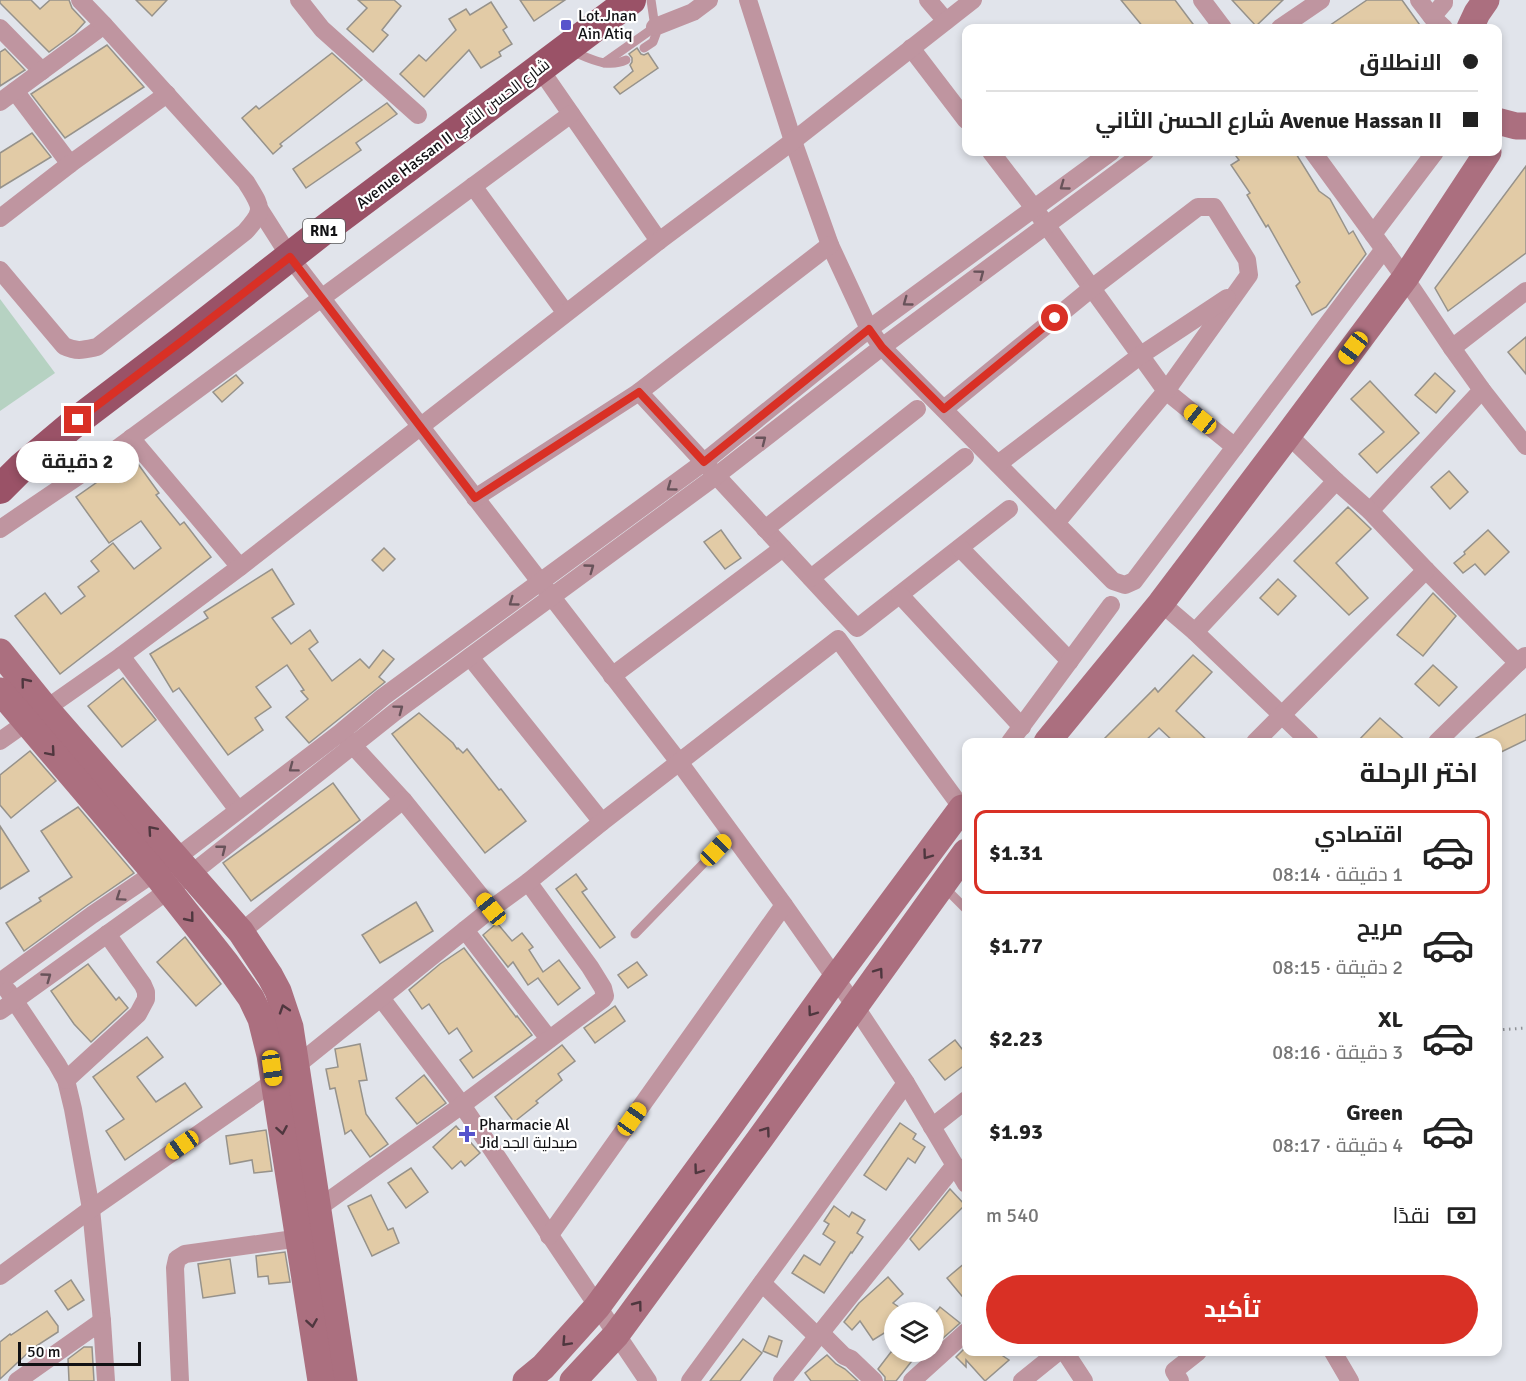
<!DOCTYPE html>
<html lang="ar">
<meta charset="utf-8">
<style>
:root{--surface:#fff;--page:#f6f6f6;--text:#222;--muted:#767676;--line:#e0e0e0;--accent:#d93025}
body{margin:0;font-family:Signika,Cairo,sans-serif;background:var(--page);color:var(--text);direction:rtl;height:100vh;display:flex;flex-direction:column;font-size:22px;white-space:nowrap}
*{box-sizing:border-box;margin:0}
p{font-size:20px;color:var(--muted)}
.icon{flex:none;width:33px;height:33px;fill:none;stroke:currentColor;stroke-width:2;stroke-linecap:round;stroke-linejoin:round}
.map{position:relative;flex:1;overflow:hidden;direction:ltr}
.details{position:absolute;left:962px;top:738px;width:540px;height:618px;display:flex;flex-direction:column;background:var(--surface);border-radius:12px;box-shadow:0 3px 9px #0003;direction:rtl}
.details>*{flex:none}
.top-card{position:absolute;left:962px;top:24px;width:540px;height:132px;border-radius:12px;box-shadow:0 3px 9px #0003;direction:rtl;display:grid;align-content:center;height:132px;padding:0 24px;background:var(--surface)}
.fabs{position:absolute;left:884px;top:1302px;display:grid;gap:12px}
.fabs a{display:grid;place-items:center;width:60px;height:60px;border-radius:50%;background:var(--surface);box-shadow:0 3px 9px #0003;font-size:30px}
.scale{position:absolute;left:18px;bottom:15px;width:123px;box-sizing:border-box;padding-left:6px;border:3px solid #111114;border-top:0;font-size:16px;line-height:21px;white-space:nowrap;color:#111114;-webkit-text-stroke:4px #fff;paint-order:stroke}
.end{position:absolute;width:27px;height:27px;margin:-14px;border:8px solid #d93025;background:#fff;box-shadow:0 0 0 3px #fff}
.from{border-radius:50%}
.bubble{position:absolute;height:42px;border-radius:21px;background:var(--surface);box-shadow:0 3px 9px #0003;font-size:20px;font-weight:700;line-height:42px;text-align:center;direction:rtl}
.car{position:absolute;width:18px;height:36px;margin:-18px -9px;border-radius:8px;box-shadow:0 0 4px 2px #0007;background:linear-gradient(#f5c518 24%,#345 0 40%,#f5c518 0 76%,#345 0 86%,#f5c518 0)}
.top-card b{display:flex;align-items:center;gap:21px;height:57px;font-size:22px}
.top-card b+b{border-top:2px solid var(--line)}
.top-card i{width:15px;height:15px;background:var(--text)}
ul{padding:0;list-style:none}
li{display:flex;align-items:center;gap:18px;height:84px;margin:0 12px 9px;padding:0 12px;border:3px solid transparent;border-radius:12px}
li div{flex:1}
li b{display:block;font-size:22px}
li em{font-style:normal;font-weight:700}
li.current{border-color:var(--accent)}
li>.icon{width:54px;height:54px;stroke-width:1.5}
h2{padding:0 24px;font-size:27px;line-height:72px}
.pay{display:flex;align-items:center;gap:15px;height:66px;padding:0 24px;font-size:22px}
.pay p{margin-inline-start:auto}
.cta{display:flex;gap:12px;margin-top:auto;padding:12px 24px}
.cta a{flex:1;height:69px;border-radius:36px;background:var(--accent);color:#fff;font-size:24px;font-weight:700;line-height:69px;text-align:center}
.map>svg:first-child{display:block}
</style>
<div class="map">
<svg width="1526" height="1381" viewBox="0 0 1526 1381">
<rect width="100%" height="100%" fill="#e1e4eb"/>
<polygon fill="#b6d2c2" points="0,299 55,373 0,411"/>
<g fill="#e2cba6" stroke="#96928b" stroke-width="1.5">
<polygon points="0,0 31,0 40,9 50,0 69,0 72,8 85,22 75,33 49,52 0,3"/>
<polygon points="136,0 167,0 152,16"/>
<polygon points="358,0 394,0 401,6 382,30 388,35 373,52 347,29 367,8"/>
<polygon points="520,0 565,0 534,21"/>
<polygon points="1121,0 1175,0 1196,28 1144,28"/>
<polygon points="1232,0 1283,0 1256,26"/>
<polygon points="1367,0 1402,0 1422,28 1326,28"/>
<polygon points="491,2 507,27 503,30 512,44 499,52 501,56 481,68 469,50 424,97 400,74 419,55 426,61 456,30 449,19 466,9 470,15"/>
<polygon points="107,45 144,87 65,138 31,94"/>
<polygon points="637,48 641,54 644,55 648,53 658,68 620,94 614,87 633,71 630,65 632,62 632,58 629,54"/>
<polygon points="5,49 25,70 0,86 0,52"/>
<polygon points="332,53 362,80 280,144 282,146 273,154 242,118 256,106 259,109"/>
<polygon points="387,103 397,114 356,143 361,150 306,188 293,169"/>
<polygon points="32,133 51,157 0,188 0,153"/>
<polygon points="1233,152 1295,152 1319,191 1330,199 1349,234 1353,231 1366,254 1326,307 1312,315 1296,286 1300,282 1268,225 1266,227 1247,195 1250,193 1231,165 1239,160"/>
<polygon points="1526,166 1526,253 1448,311 1435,288"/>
<polygon points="1526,337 1526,374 1508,352"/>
<polygon points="1435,373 1455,391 1436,413 1415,395"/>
<polygon points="236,375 243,383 222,402 213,392"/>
<polygon points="1370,381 1419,433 1377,473 1359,454 1384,432 1351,399"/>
<polygon points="133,457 159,493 156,495 180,525 184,522 211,557 60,674 15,616 45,593 61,614 85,596 78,587 99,571 91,561 113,543 134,569 161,548 141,521 109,543 76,497"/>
<polygon points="1449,471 1468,492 1450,509 1431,487"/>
<polygon points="1348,507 1371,529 1336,563 1368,598 1349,615 1294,561"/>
<polygon points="721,530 741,558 725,569 704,542"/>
<polygon points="1488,530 1509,552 1485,575 1475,564 1463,573 1454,563 1465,554 1464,552"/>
<polygon points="384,548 395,559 383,571 372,560"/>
<polygon points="272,569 294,604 272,618 291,644 310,630 318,642 309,649 332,681 360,659 369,668 383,650 394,659 379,677 385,682 309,743 286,717 308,699 301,691 304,690 287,665 256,687 271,707 255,718 263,730 228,755 179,688 173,692 150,654 208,618 204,612"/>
<polygon points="1278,579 1296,596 1278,615 1260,598"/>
<polygon points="1433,593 1456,616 1423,656 1397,635"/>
<polygon points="1193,655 1212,672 1176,711 1209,742 1174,742 1159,728 1144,742 1101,742 1155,688 1158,692"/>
<polygon points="1433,665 1457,687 1439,706 1415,684"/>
<polygon points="123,678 156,720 122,747 88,706"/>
<polygon points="419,713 453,743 457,749 458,748 463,753 467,749 499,790 501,789 526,821 485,853 392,734"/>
<polygon points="1526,714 1526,740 1497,754 1497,742 1468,742"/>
<polygon points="1380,718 1407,742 1357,742"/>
<polygon points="30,751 56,781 11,818 0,805 0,775"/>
<polygon points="333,783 360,820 251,901 223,863"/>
<polygon points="78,807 134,873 86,906 24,951 6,923 41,901 39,898 72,877 41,831"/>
<polygon points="0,826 29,871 0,889"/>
<polygon points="576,874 587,889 582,892 615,937 600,948 556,889"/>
<polygon points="416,902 433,931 380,963 362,935"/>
<polygon points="497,923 512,941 522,933 533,947 529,950 543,972 559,960 580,988 558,1005 538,978 528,985 513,962 508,967 483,935"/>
<polygon points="185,937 221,984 196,1006 157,962"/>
<polygon points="464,948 516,1017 517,1016 532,1035 473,1078 460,1060 472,1051 457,1028 449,1034 429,1004 422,1009 409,990 440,964"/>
<polygon points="637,962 647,975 628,988 618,975"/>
<polygon points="88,964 116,1000 119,997 128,1008 91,1042 74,1024 51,991"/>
<polygon points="615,1006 625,1021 595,1043 584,1028"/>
<polygon points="147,1037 163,1057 137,1077 156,1102 185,1083 202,1107 125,1160 106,1131 124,1119 93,1077"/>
<polygon points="955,1040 966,1054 966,1064 945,1080 929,1060"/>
<polygon points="360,1044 367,1080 359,1081 366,1114 388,1144 370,1157 351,1130 345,1134 335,1088 330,1089 326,1069 338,1067 335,1049"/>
<polygon points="562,1045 575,1061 558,1074 562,1080 536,1101 538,1103 514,1122 495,1097"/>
<polygon points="424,1075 446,1103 417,1124 396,1098"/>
<polygon points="900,1123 916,1134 913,1139 925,1147 915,1163 908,1158 886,1190 864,1175"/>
<polygon points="456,1126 480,1153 465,1166 461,1161 452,1169 433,1147"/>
<polygon points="266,1130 272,1171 254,1173 252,1160 230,1164 226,1136"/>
<polygon points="411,1168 428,1192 406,1208 388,1183"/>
<polygon points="950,1189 965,1205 919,1250 910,1239"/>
<polygon points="371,1195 388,1230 393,1228 399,1243 372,1256 348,1206"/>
<polygon points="834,1206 849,1217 852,1212 865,1220 857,1233 863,1237 852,1253 851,1252 824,1293 792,1273 804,1255 820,1265 835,1242 823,1234 829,1224 824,1221"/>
<polygon points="285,1252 290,1282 269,1284 268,1276 258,1277 256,1256"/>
<polygon points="230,1259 235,1293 203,1298 198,1264"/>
<polygon points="966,1262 966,1301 947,1278"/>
<polygon points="888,1277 903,1294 893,1303 906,1312 894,1312 894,1327 873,1340 860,1321 852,1330 844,1322 859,1303"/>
<polygon points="71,1280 84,1300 68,1310 55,1291"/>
<polygon points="940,1307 960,1323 933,1347 933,1316"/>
<polygon points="47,1311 58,1326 58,1332 33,1348 0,1379 0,1342 10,1334 11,1335"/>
<polygon points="769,1336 782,1341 777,1357 763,1351"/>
<polygon points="743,1339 762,1353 740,1381 710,1381"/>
<polygon points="84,1347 92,1347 94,1381 69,1381 68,1359"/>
<polygon points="966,1347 966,1352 997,1352 1009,1360 985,1381 966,1360 966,1367 956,1357"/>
<polygon points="891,1352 919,1352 896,1381 885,1381 885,1377 878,1369"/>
<polygon points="827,1355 836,1364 845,1369 858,1381 811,1381 805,1373"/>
</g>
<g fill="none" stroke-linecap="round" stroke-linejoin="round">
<polyline stroke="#8e9095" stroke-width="3" stroke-dasharray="1.5 4.5" stroke-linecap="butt" points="1497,1030 1526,1028"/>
<g stroke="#bf95a0" stroke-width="9">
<polyline points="644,48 653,42 656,34 651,0"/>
<path d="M 571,51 C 589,58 607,69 626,60"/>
<polyline points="604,63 655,27"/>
<polyline points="944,887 966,909"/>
<polyline points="635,934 732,834"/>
</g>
<g stroke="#bf95a0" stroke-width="18">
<polyline points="299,0 322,29 418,115"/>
<polyline points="748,0 793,141 830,245 869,329 882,347 1113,581 1125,585 1134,581 1384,249"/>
<polyline points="928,0 946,21"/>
<polyline points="1202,0 1223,28"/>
<polyline points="1419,0 1432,17 1444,28"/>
<polyline points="1432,17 1444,3 1444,0"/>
<polyline points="655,27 693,12 709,0"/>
<polyline points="0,28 42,71"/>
<polyline points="1280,28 1321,0"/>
<polyline points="911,48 966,120"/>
<polyline points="540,69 659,241"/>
<polyline points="15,91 70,164"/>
<polyline points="0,102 104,25"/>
<polyline points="991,152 1034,208 1166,391 1235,447"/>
<polyline points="1313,152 1405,278 1452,348 1482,390 1526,446"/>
<polyline points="473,186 565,312"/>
<polyline points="260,210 290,257 679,762 784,905 855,1006 906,1083 966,1184"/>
<polyline points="0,218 70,164 167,94"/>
<polyline points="1373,234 1435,152"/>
<polyline points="830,245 639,392 857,628 1009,509"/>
<path d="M 0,270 L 64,346 C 77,352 83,350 97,347 L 245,232 C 266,209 261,207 246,182 L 104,25 L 80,0"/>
<polyline points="1452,348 1526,291"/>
<polyline points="944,409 1092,288 1198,207 1214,207 1247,260 1249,275 1166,391 1056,523"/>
<polyline points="1288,435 1336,481"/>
<polyline points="131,438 240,567"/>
<polyline points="998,464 1141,355 1227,298"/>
<polyline points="475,498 639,392"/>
<polyline points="1370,511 1482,390"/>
<polyline points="0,529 99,462 571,114"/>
<polyline points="765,529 917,409"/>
<polyline points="960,548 1070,661"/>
<polyline points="811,578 965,457"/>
<polyline points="900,595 1022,727"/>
<polyline points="1161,603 1195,632 1310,742"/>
<polyline points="1195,632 1336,481 1370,511 1426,570 1518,663"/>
<polyline points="121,656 240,567 659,241 793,141 973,0"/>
<polyline points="470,657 602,822"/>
<polyline points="612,676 783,548"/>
<polyline points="346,738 403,800 491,909"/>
<polyline points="0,741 121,656 238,810"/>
<polyline points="1010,742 1111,605"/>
<polyline points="1255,742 1426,570"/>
<polyline points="1437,742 1525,656"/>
<polyline points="465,930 549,1039"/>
<polyline points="241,932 403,800"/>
<polyline points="0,982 92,915 176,858 340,733 383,697 704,462 869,329 1111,152"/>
<polyline points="8,991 57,1064 66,1080 73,1109 91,1209 102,1321"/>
<polyline points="381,998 462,1105 648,1381"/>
<polyline points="0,1011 191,874 395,712 716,476 882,347 1145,152"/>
<polyline points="66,1080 138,1014 146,999 146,992 143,985 107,934"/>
<polyline points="932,1127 966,1100"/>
<polyline points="309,1211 317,1209 462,1105 603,999 605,996 603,988 590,967 528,882"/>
<polyline points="549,1236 784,905"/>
<polyline points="0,1276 91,1209 296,1066 491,909 528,882 602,822 838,639 962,808 966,802"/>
<polyline points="762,1283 818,1337"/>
<polyline points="821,1333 844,1356 851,1359 874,1381"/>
<polyline points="1065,1352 1084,1381"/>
<polyline points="1333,1352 1350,1381"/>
<polyline points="17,1381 102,1321 106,1381"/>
<polyline points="180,1381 175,1268 177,1259 185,1254 308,1237"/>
<polyline points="690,1381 802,1228 906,1083"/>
<polyline points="782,1381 955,1165"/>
<polyline points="912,1381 966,1332"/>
<polyline points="1022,1381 1058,1352"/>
<polyline points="1180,1381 1174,1371 1198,1352"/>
</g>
<g stroke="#ab6f7f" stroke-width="27">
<polyline points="1470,28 1477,13 1486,0"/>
<polyline points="1497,121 1516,126 1526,126"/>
<polyline points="0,652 47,710 241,932 270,976 278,991 290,1027 344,1381"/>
<polyline points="0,691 155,873 226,963 251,998 261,1019 270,1055 321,1381"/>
<polyline points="1047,742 1161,603 1288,435 1405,278 1488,152"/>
<polyline points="526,1381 543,1367 597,1307 729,1127 835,979 962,808 966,812"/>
<polyline points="573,1381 616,1335 759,1140 966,852"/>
</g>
<polyline stroke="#9a5267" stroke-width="30" points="0,489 21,468 78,420 182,341 320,233 631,0"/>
</g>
<defs><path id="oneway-chevron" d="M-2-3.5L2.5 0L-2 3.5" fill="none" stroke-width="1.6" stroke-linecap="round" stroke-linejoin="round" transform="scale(1.5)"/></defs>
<g stroke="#68535a">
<use href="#oneway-chevron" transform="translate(1064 186) rotate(144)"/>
<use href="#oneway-chevron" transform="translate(980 274) rotate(-37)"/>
<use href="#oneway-chevron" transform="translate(907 302) rotate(144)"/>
<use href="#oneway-chevron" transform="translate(762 440) rotate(-38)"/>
<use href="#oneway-chevron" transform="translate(671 487) rotate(144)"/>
<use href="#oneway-chevron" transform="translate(590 568) rotate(-36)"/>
<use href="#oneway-chevron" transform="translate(513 602) rotate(144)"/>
<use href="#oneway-chevron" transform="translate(399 709) rotate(-37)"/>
<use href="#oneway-chevron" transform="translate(293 768) rotate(143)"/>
<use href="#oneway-chevron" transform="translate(222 849) rotate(-38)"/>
<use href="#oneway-chevron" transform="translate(120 897) rotate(146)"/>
<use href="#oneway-chevron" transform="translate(47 977) rotate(-36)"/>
</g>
<g stroke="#4f373f">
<use href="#oneway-chevron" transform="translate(25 682) rotate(-129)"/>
<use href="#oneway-chevron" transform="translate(51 752) rotate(49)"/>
<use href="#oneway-chevron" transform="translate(152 830) rotate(-131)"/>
<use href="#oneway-chevron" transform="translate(927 855) rotate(126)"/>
<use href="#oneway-chevron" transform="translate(190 918) rotate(51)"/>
<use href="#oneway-chevron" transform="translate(879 972) rotate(-54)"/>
<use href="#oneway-chevron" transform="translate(284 1009) rotate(-108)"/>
<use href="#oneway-chevron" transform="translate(812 1012) rotate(126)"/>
<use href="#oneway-chevron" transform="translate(282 1130) rotate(80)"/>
<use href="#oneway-chevron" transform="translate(766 1131) rotate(-54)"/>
<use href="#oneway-chevron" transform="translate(698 1170) rotate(126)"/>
<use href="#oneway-chevron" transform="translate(638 1305) rotate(-53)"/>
<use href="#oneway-chevron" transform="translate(312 1323) rotate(81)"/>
<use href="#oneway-chevron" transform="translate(566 1342) rotate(133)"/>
</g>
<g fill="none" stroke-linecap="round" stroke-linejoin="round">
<polyline stroke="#d93025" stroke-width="8" points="78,420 182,341 290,257 475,498 639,392 704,462 869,329 882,347 944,409 1055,318"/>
</g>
<g fill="#5754cc" stroke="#fff" stroke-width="2">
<rect x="560" y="19" width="12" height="12" rx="3"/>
<path d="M464 1125h6v6h6v6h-6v6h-6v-6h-6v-6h6z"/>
</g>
<g text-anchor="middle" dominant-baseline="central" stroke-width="4.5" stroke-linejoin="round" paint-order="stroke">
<rect fill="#fff" stroke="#58585a" stroke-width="1.5" x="303" y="219" width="42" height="24" rx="4.5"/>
<g font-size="15" font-weight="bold" fill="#111114">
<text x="324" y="231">RN1</text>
</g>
<g font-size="16" fill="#111114" stroke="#fff" text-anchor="start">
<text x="578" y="16">Lot.Jnan<tspan x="578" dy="18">Ain Atiq</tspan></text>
<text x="479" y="1125">Pharmacie Al<tspan x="479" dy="18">Jid صيدلية الجد</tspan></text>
</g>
<g font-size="16" fill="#111114" stroke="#fff">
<text transform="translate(453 134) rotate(-37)">Avenue Hassan II شارع الحسن الثاني</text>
</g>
</g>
</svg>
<div class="fabs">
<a><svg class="icon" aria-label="layers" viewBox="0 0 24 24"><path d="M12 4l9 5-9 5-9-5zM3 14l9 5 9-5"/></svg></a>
</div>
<div class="scale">50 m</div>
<i class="end from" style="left:1055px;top:318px"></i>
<i class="end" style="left:78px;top:420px"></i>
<div class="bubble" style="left:16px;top:441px;width:123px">2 دقيقة</div>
<i class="car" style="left:1353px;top:348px;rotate:217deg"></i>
<i class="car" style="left:1200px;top:419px;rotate:309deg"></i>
<i class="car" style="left:716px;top:850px;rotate:44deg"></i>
<i class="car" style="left:491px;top:909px;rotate:321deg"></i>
<i class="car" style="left:272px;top:1068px;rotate:172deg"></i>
<i class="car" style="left:632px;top:1119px;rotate:35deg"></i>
<i class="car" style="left:182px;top:1145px;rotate:235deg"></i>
<div class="top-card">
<b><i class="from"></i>الانطلاق</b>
<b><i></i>Avenue Hassan II شارع الحسن الثاني</b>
</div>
<section class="details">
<h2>اختر الرحلة</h2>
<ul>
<li class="current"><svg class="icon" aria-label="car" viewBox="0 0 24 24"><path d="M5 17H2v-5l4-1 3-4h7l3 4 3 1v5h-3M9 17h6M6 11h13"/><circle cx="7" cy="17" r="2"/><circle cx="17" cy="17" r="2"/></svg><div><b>اقتصادي</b><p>1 دقيقة · 08:14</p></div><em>$1.31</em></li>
<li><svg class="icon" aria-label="car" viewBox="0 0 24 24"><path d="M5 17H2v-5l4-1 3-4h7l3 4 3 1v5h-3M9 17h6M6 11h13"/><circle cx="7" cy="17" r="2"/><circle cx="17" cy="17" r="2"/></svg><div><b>مريح</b><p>2 دقيقة · 08:15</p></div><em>$1.77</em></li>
<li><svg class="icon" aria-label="car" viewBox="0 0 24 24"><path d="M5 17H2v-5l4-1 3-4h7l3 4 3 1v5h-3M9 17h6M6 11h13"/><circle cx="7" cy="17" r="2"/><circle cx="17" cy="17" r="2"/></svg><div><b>XL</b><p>3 دقيقة · 08:16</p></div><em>$2.23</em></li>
<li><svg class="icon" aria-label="car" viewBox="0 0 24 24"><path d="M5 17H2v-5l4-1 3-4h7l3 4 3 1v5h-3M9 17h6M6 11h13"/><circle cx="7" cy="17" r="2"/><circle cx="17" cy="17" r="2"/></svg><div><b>Green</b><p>4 دقيقة · 08:17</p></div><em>$1.93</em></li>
</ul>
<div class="pay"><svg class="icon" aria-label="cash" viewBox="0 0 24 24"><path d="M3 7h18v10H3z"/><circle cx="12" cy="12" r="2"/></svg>نقدًا<p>540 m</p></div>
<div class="cta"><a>تأكيد</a></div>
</section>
</div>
